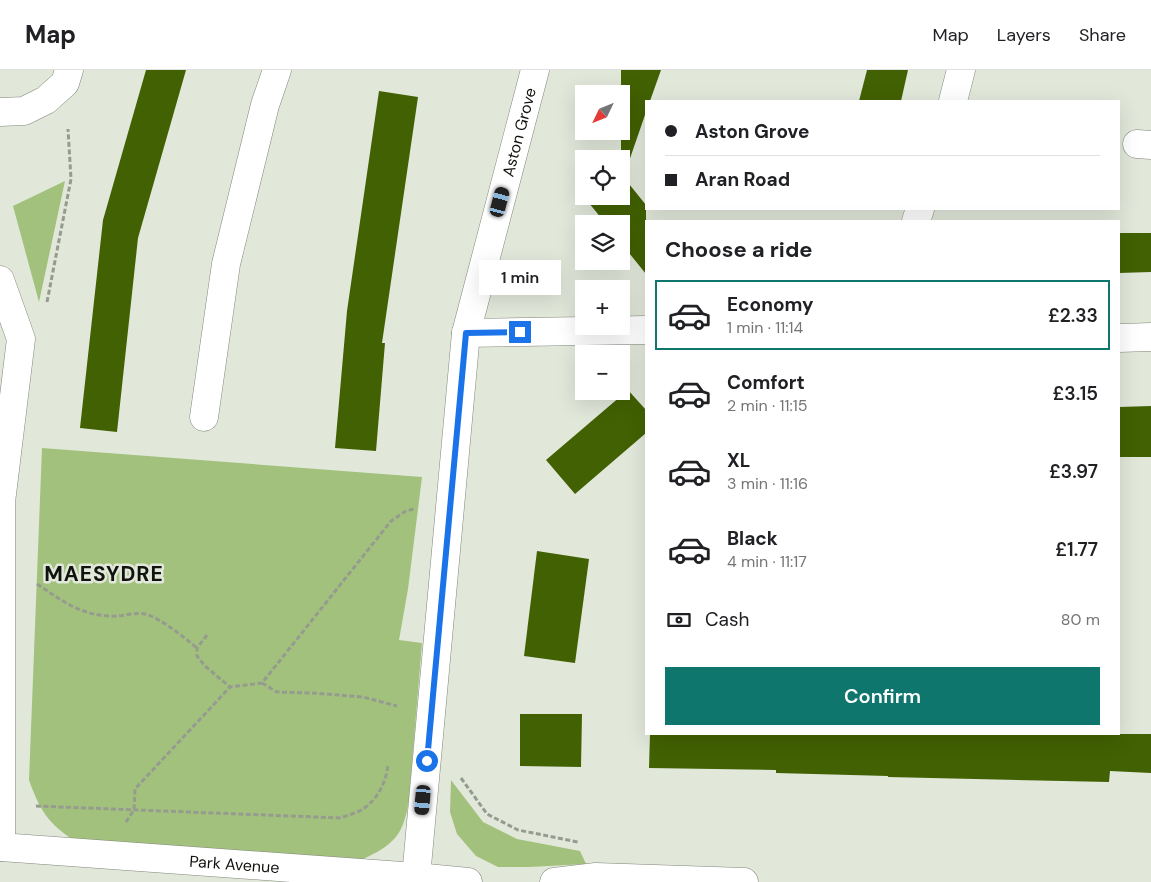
<!DOCTYPE html>
<meta charset="utf-8">
<style>
:root{--surface:#fff;--page:#f2f2f2;--text:#202124;--muted:#757577;--line:#e0e0e0;--accent:#0f766e}
body{margin:0;font-family:"DM Sans",sans-serif;background:var(--page);color:var(--text);height:100vh;display:flex;flex-direction:column;font-size:19px;white-space:nowrap}
*{box-sizing:border-box;margin:0}
p{font-size:16px;color:var(--muted)}
.icon{flex:none;width:28px;height:28px;fill:none;stroke:currentColor;stroke-width:2;stroke-linecap:round;stroke-linejoin:round}
.map{position:relative;flex:1;overflow:hidden}
.sheet{position:absolute;left:645px;top:150px;width:475px;height:515px;display:flex;flex-direction:column;background:var(--surface);border-radius:0px;box-shadow:0 5px 20px #0002}
.sheet>*{flex:none}
.hud{position:absolute;left:645px;top:30px;width:475px;height:110px;border-radius:0px;box-shadow:0 5px 20px #0002;display:grid;align-content:center;height:110px;padding:0 20px;background:var(--surface)}
.needle{width:32px;rotate:227deg}
.tools{position:absolute;left:575px;top:15px;display:grid;gap:10px}
.tools a{display:grid;place-items:center;width:55px;height:55px;border-radius:0px;background:var(--surface);box-shadow:0 5px 20px #0002;font-size:25px}
.end{position:absolute;width:22px;height:22px;margin:-11px;border:6px solid #1a73e8;background:#fff;box-shadow:0 0 0 2px #fff}
.from{border-radius:50%}
.bubble{position:absolute;height:35px;border-radius:0px;background:var(--surface);box-shadow:0 5px 20px #0002;font-size:16px;font-weight:600;line-height:35px;text-align:center}
.car{position:absolute;width:15px;height:30px;margin:-15px -8px;border-radius:6px;box-shadow:0 0 4px 1px #0007;background:linear-gradient(#222 24%,#8ab4d8 0 40%,#222 0 76%,#8ab4d8 0 86%,#222 0)}
.hud b{display:flex;align-items:center;gap:18px;height:48px;font-size:19px}
.hud b+b{border-top:1px solid var(--line)}
.hud i{width:12px;height:12px;background:var(--text)}
ul{padding:0;list-style:none}
li{display:flex;align-items:center;gap:15px;height:70px;margin:0 10px 8px;padding:0 10px;border:2px solid transparent;border-radius:0px}
li div{flex:1}
li b{display:block;font-size:19px}
li em{font-style:normal;font-weight:600}
li.selected{border-color:var(--accent)}
li>.icon{width:45px;height:45px;stroke-width:1.5}
h2{padding:0 20px;font-size:22px;line-height:60px}
.pay{display:flex;align-items:center;gap:12px;height:55px;padding:0 20px;font-size:19px}
.pay p{margin-inline-start:auto}
.action{display:flex;gap:10px;margin-top:auto;padding:10px 20px}
.action a{flex:1;height:58px;border-radius:0px;background:var(--accent);color:#fff;font-size:20px;font-weight:600;line-height:58px;text-align:center}
header{display:flex;align-items:center;gap:30px;box-sizing:border-box;height:70px;padding:0 25px;background:var(--surface);border-bottom:1px solid var(--line)}
header strong{font-size:24px}
nav{display:flex;gap:28px;margin-inline-start:auto;font-size:18px}
.map>svg:first-child{display:block}
</style>
<header>
<strong>Map</strong>
<nav><a>Map</a><a>Layers</a><a>Share</a></nav>
</header>
<div class="map">
<svg width="1151" height="812" viewBox="0 0 1151 812">
<rect width="100%" height="100%" fill="#e1e8da"/>
<g fill="#a2c17c">
<polygon points="65,111 39,232 13,136"/>
<path d="M 42,378 L 422,407 L 408,519 L 399,570 L 422,573 L 409,729 C 404,765 394,775 361,790 L 82,775 C 51,757 41,744 29,710 Z"/>
<polygon points="451,710 483,752 517,769 580,781 586,794 529,797 498,797 476,786 457,764 450,742"/>
</g>
<g fill="#426102">
<polygon points="146,0 186,0 138,168 117,362 80,358 103,150"/>
<polygon points="621,0 661,0 650,31 646,31 646,42 626,100 621,99"/>
<polygon points="867,0 908,0 901,31 859,31"/>
<polygon points="379,21 418,27 382,273 385,273 376,381 335,378 347,241"/>
<polygon points="621,104 646,135 646,204 621,173 621,154 606,154 580,122 584,119 584,126 621,126"/>
<polygon points="1119,163 1151,163 1151,202 1119,203"/>
<polygon points="628,320 646,340 646,363 575,424 546,390"/>
<polygon points="1151,336 1151,387 1119,387 1119,337"/>
<polygon points="537,481 589,489 575,593 524,586"/>
<polygon points="520,644 582,644 581,697 520,696"/>
<polygon points="650,664 1151,664 1151,703 1110,701 1109,712 888,707 888,706 776,703 776,700 649,698"/>
</g>
<g fill="none" stroke-linecap="round" stroke-linejoin="round">
<g stroke="#81877a" stroke-width="29">
<g id="minor">
<polyline points="953,31 961,0"/>
<polyline points="0,42 24,41 46,30 65,13 69,0"/>
<polyline points="1137,74 1151,75"/>
<polyline points="916,151 920,139"/>
<polyline points="0,210 21,269 1,432 1,777"/>
<polyline points="466,263 646,260"/>
<polyline points="1119,268 1151,267"/>
<polyline points="204,347 226,194 265,35 277,0"/>
<path id="s1" d="M 0,777 L 416,807 L 468,812"/>
<path id="s2" d="M 416,807 L 466,263 L 535,0"/>
<polyline points="554,812 596,807 744,812"/>
</g>
</g>
<g stroke="#969b90" stroke-width="3" stroke-dasharray="5 2.5" stroke-linecap="butt">
<polyline points="47,232 71,109 68,59"/>
<path d="M 37,514 C 61,530 80,545 110,546 C 122,547 133,542 145,544 C 159,547 185,568 197,578"/>
<polyline points="207,565 197,578 197,586 205,596 230,617"/>
<polyline points="262,613 277,622 313,623 363,627 397,636"/>
<polyline points="461,708 487,744 518,760 578,772"/>
<path d="M 36,736 L 341,748 C 347,745 357,743 363,739 C 378,729 386,712 388,695"/>
<polyline points="126,752 134,740 135,719 230,617 262,613 391,451 406,441 414,439"/>
</g>
<use href="#minor" stroke="#fff" stroke-width="28"/>
</g>
<g fill="none" stroke-linecap="round" stroke-linejoin="round">
<polyline stroke="#1a73e8" stroke-width="6" points="427,691 466,263 520,262"/>
</g>
<g text-anchor="middle" dominant-baseline="central" stroke-width="5" stroke-linejoin="round" paint-order="stroke">
<g font-size="16" fill="#11130e" stroke="#e1e8da">
<text stroke="none"><textPath href="#s2" startOffset="754">Aston Grove</textPath></text>
<text stroke="none"><textPath href="#s1" startOffset="235">Park Avenue</textPath></text>
</g>
<g font-size="21" font-weight="bold" letter-spacing="1" fill="#11130e" stroke="#e1e8da">
<text x="104" y="504">MAESYDRE</text>
</g>
</g>
</svg>
<div class="tools">
<a><svg class="needle" viewBox="-14 -14 28 28"><path d="M0-13l5 13h-10z" fill="#e53935"/><path d="M0 13l5-13h-10z" fill="#757577"/></svg></a>
<a><svg class="icon" aria-label="locate" viewBox="0 0 24 24"><circle cx="12" cy="12" r="6"/><path d="M12 2v4M12 18v4M2 12h4M18 12h4"/></svg></a>
<a><svg class="icon" aria-label="layers" viewBox="0 0 24 24"><path d="M12 4l9 5-9 5-9-5zM3 14l9 5 9-5"/></svg></a>
<a>+</a>
<a>−</a>
</div>
<i class="end from" style="left:427px;top:691px"></i>
<i class="end" style="left:520px;top:262px"></i>
<div class="bubble" style="left:479px;top:190px;width:82px">1 min</div>
<i class="car" style="left:500px;top:132px;rotate:15deg"></i>
<i class="car" style="left:423px;top:730px;rotate:185deg"></i>
<div class="hud">
<b><i class="from"></i>Aston Grove</b>
<b><i></i>Aran Road</b>
</div>
<section class="sheet">
<h2>Choose a ride</h2>
<ul>
<li class="selected"><svg class="icon" aria-label="car" viewBox="0 0 24 24"><path d="M5 17H2v-5l4-1 3-4h7l3 4 3 1v5h-3M9 17h6M6 11h13"/><circle cx="7" cy="17" r="2"/><circle cx="17" cy="17" r="2"/></svg><div><b>Economy</b><p>1 min · 11:14</p></div><em>£2.33</em></li>
<li><svg class="icon" aria-label="car" viewBox="0 0 24 24"><path d="M5 17H2v-5l4-1 3-4h7l3 4 3 1v5h-3M9 17h6M6 11h13"/><circle cx="7" cy="17" r="2"/><circle cx="17" cy="17" r="2"/></svg><div><b>Comfort</b><p>2 min · 11:15</p></div><em>£3.15</em></li>
<li><svg class="icon" aria-label="car" viewBox="0 0 24 24"><path d="M5 17H2v-5l4-1 3-4h7l3 4 3 1v5h-3M9 17h6M6 11h13"/><circle cx="7" cy="17" r="2"/><circle cx="17" cy="17" r="2"/></svg><div><b>XL</b><p>3 min · 11:16</p></div><em>£3.97</em></li>
<li><svg class="icon" aria-label="car" viewBox="0 0 24 24"><path d="M5 17H2v-5l4-1 3-4h7l3 4 3 1v5h-3M9 17h6M6 11h13"/><circle cx="7" cy="17" r="2"/><circle cx="17" cy="17" r="2"/></svg><div><b>Black</b><p>4 min · 11:17</p></div><em>£1.77</em></li>
</ul>
<div class="pay"><svg class="icon" aria-label="cash" viewBox="0 0 24 24"><path d="M3 7h18v10H3z"/><circle cx="12" cy="12" r="2"/></svg>Cash<p>80 m</p></div>
<div class="action"><a>Confirm</a></div>
</section>
</div>
